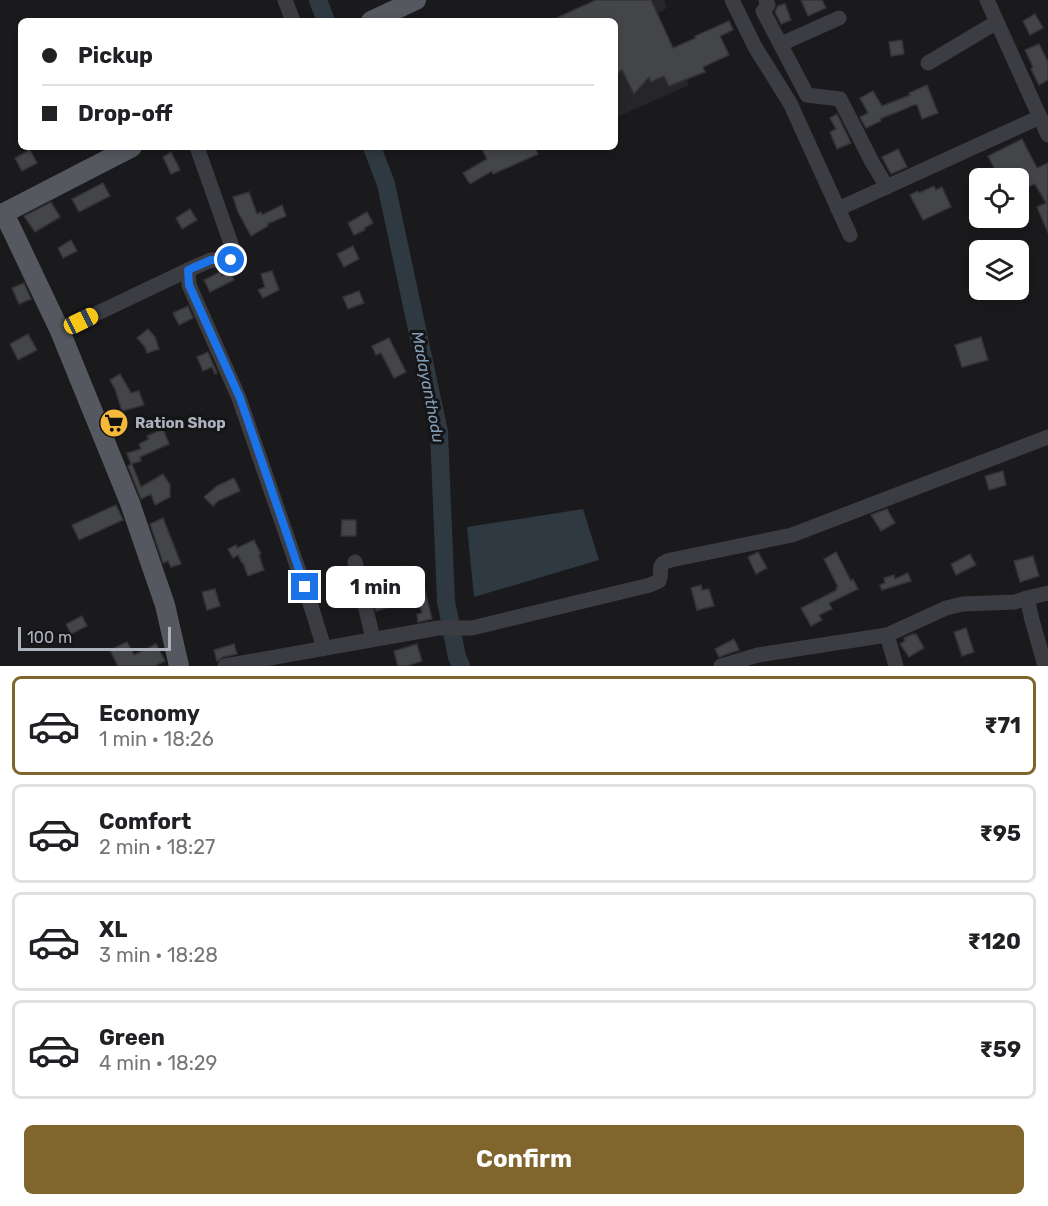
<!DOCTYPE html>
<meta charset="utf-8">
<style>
:root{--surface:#fff;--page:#f2f2f2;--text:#202124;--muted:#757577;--line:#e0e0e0;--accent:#80652d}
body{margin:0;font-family:Rubik,sans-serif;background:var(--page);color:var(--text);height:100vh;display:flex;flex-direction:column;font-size:22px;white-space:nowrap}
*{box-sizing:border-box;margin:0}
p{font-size:20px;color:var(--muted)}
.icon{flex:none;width:33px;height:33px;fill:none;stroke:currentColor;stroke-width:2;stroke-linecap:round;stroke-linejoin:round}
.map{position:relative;height:666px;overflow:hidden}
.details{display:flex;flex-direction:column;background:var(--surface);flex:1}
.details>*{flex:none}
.hud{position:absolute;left:18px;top:18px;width:600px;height:132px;border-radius:9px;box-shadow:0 3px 9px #0003;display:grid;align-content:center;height:132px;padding:0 24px;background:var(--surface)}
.controls{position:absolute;left:969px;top:168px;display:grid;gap:12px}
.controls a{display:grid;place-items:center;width:60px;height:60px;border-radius:9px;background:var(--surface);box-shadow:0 3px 9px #0003;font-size:30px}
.scale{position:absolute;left:18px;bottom:15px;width:153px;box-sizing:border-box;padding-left:6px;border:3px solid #acb1bc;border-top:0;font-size:16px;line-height:21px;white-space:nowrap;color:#acb1bc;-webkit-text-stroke:4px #151517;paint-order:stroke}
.end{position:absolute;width:27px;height:27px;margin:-14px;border:8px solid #1a73e8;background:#fff;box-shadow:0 0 0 3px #fff}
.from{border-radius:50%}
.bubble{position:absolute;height:42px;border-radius:9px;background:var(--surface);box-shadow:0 3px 9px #0003;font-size:20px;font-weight:700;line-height:42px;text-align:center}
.car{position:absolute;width:18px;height:36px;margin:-18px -9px;border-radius:8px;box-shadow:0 0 4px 2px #0007;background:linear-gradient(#f5c518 24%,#345 0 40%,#f5c518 0 76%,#345 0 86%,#f5c518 0)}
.hud b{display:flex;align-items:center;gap:21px;height:57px;font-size:22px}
.hud b+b{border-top:2px solid var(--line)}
.hud i{width:15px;height:15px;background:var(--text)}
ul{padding:10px 0 0;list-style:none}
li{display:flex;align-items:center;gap:18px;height:99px;margin:0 12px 9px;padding:0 12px;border:3px solid var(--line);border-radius:9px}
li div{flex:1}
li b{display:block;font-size:22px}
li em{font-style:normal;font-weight:700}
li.active{border-color:var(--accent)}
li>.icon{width:54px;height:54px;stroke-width:1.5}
.action{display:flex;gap:12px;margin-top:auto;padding:12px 24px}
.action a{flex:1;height:69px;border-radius:9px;background:var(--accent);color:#fff;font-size:24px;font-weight:700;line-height:69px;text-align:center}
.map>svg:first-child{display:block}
</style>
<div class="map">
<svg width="1048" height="666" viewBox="0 0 1048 666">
<rect width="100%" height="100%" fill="#1a1a1c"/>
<polygon fill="#262629" points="597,0 664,0 667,8 656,14 689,85 615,118 615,21 551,21"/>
<polygon fill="#2f3941" points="583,509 599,560 474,597 467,527"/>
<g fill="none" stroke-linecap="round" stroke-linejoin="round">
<g stroke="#2f3941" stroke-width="18">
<polyline points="318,0 326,21"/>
<polyline points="372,147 386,184 439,432 446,601 457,657 461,666"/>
</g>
</g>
<g fill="#444549" stroke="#343438" stroke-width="1.5">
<polygon points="596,0 651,0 673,48 696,38 695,36 729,21 733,30 720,36 729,55 703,67 705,72 669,86 664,76 651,82 649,77 634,94 622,70 615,74 615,21 550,21"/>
<polygon points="801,0 822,0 826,8 808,16"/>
<polygon points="785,4 791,20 781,24 775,12 778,6"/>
<polygon points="1035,14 1043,28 1030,35 1023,21"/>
<polygon points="902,40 904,54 891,56 889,42"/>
<polygon points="1039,44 1048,62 1048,80 1039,85 1031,69 1033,67 1025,50"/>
<polygon points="927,85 938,113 922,119 917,105 914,105 880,119 881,121 866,128 860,117 868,113 860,98 873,91 882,106 910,95 909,93"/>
<polygon points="837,114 851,143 837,149 830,132 836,129 830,118"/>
<polygon points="1022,139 1037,168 1048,163 1048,233 1037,207 1046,203 1035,184 1018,191 1018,168 999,178 988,156"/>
<polygon points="481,147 535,147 538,154 493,174 492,171 470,184 463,173 487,159"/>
<polygon points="898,149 907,167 891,174 882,157"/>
<polygon points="30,150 37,163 22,171 15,158"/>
<polygon points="171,152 180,170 171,174 163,157"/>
<polygon points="103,183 110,196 79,212 72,199"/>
<polygon points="934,186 936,190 942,187 951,207 923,220 910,195 918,191 919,193"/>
<polygon points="249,192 257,214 261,212 262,215 282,205 286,216 267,224 268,226 251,236 238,212 233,197"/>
<polygon points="51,202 60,217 35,232 24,216"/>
<polygon points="190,209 197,220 182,229 176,218"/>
<polygon points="367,212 373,223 364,228 365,230 354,235 348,223"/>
<polygon points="71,240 77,251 63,258 58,248"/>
<polygon points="353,246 359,259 344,267 337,254"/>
<polygon points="272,271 279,290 263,298 258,290 265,287 261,274"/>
<polygon points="220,272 222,276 230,272 234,280 210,292 204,280"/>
<polygon points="24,283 31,299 19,304 12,288"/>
<polygon points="359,291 364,303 348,309 343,297"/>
<polygon points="188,306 193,318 179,325 173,313"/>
<polygon points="148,329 155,337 159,349 147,353 145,347 137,338"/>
<polygon points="28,334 37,350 18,360 10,344"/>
<polygon points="981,337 988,360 962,367 955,345"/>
<polygon points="389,338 406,372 394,378 381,353 376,355 372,346"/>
<polygon points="208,352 217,373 215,374 212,367 203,371 197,357"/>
<polygon points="120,374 131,393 139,391 144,405 122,411 115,389 110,380"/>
<polygon points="163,429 169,444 140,457 141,461 131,464 127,453 141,449 139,444 149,439 147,436"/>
<polygon points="132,464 141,487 163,474 170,485 170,497 155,505 151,494 141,499 128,466"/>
<polygon points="1003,471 1006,485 989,490 985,476"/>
<polygon points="234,478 240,491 218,501 213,506 204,497 217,486"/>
<polygon points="116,505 123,520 79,540 72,525"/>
<polygon points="887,509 895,523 881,531 871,515"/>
<polygon points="163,518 181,564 171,567 168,561 163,563 150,524"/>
<polygon points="342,520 356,520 356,536 341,536"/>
<polygon points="254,540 261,554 259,555 264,570 248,576 243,563 242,563 238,555 233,558 228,549 236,545 237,548"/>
<polygon points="758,552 767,568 756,574 748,557"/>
<polygon points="836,552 851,581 853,579 858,589 829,603 832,609 819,615 822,620 811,626 801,608 837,590 836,588 838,587 824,559"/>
<polygon points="970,554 976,565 956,575 951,564"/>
<polygon points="1033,556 1039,576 1020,582 1014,561"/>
<polygon points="401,566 408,582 422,579 432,619 418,622 417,614 422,613 416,592 395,597 397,605 376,611 372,594 401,587 393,570"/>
<polygon points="908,573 911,581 882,590 880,585 885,583 884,578 894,575 895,579"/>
<polygon points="701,585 702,590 709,589 714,606 697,610 691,588"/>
<polygon points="215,589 220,606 207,610 202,592"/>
<polygon points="82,616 87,626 71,634 66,624"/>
<polygon points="966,628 974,652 962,656 954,632"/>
<polygon points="913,634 914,635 916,634 924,648 909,657 900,644 905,641 904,638"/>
<polygon points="734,639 739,650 719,657 715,649"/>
<polygon points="127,642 134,655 156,644 165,661 155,666 118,666 110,650"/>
<polygon points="234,644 237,654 223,657 217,661 214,650"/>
<polygon points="417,644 422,661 407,666 398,666 394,651"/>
</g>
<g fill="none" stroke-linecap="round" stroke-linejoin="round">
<g stroke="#3c3d43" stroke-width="15">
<polyline points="285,0 293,21"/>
<polyline points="732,0 755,47 790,103 850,235"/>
<polyline points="766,0 768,5 763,11 807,95 840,99 872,162 887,187"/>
<polyline points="987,0 1048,135"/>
<polyline points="781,44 839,18"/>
<polyline points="928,63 997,22"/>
<polyline points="197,147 235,255 231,260 211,260 188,270 189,285 239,398 312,609 324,648"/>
<polyline points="838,209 1040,117"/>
<polyline points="60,331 188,270"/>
<polyline points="355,562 373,639"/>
<polyline points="1027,598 1048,593"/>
<polyline points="887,635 896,666"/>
<path d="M 225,666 L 438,628 L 472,628 L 650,585 L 659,581 C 664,569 654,565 671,560 L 792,535 L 1048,437"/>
<polyline points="721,666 758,655 887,635 946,608 963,604 1015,602 1027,598 1032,620 1045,666"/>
</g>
<g stroke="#565860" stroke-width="20">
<polyline points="371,21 416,0"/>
<polyline points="4,213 60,331 130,503 165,605 179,666"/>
<polyline points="0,215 132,147"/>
</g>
</g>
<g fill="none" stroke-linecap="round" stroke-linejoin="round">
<polyline stroke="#1a73e8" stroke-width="8" points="231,260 211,260 188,270 189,285 240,398 305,587"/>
</g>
<defs>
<g id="supermarket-disc" transform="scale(1.5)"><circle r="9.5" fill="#f6b838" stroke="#151517"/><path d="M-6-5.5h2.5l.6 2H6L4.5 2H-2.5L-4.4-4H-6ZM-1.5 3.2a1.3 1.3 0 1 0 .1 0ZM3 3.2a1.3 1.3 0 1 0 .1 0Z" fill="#111"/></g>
</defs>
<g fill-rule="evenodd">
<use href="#supermarket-disc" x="114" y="423"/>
</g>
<g text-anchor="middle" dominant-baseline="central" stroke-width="6" stroke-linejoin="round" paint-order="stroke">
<g font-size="15" font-weight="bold" fill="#acb1bc" stroke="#151517" text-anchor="start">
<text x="135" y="423">Ration Shop</text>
</g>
<g font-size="16" font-style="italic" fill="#839eb7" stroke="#151517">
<text transform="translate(428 387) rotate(79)">Madayanthodu</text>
</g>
</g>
</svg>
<div class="controls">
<a><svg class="icon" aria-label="locate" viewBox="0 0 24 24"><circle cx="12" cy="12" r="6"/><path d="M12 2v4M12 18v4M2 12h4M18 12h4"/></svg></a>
<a><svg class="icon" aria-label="layers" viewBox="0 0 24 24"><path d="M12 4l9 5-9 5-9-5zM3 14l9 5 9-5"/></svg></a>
</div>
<div class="scale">100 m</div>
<i class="end from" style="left:231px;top:260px"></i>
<i class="end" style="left:305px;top:587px"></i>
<div class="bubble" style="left:326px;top:566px;width:99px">1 min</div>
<i class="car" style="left:81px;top:321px;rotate:64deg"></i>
<div class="hud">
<b><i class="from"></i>Pickup</b>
<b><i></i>Drop-off</b>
</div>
</div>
<section class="details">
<ul>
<li class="active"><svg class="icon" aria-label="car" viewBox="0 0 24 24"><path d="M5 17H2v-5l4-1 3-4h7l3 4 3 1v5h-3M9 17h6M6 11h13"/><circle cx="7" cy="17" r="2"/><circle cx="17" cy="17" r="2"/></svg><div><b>Economy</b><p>1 min · 18:26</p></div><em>₹71</em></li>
<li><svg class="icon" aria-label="car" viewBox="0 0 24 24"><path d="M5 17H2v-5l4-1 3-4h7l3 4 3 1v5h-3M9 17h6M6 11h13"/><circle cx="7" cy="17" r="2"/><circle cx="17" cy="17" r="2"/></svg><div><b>Comfort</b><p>2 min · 18:27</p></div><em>₹95</em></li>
<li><svg class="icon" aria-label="car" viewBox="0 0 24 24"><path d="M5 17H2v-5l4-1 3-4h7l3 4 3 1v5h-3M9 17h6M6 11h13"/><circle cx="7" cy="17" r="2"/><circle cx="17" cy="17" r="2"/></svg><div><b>XL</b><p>3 min · 18:28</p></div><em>₹120</em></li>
<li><svg class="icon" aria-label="car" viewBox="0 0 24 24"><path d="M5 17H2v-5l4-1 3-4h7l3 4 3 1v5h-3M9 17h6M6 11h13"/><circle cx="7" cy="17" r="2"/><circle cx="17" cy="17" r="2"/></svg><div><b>Green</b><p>4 min · 18:29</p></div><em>₹59</em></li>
</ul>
<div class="action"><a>Confirm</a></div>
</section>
